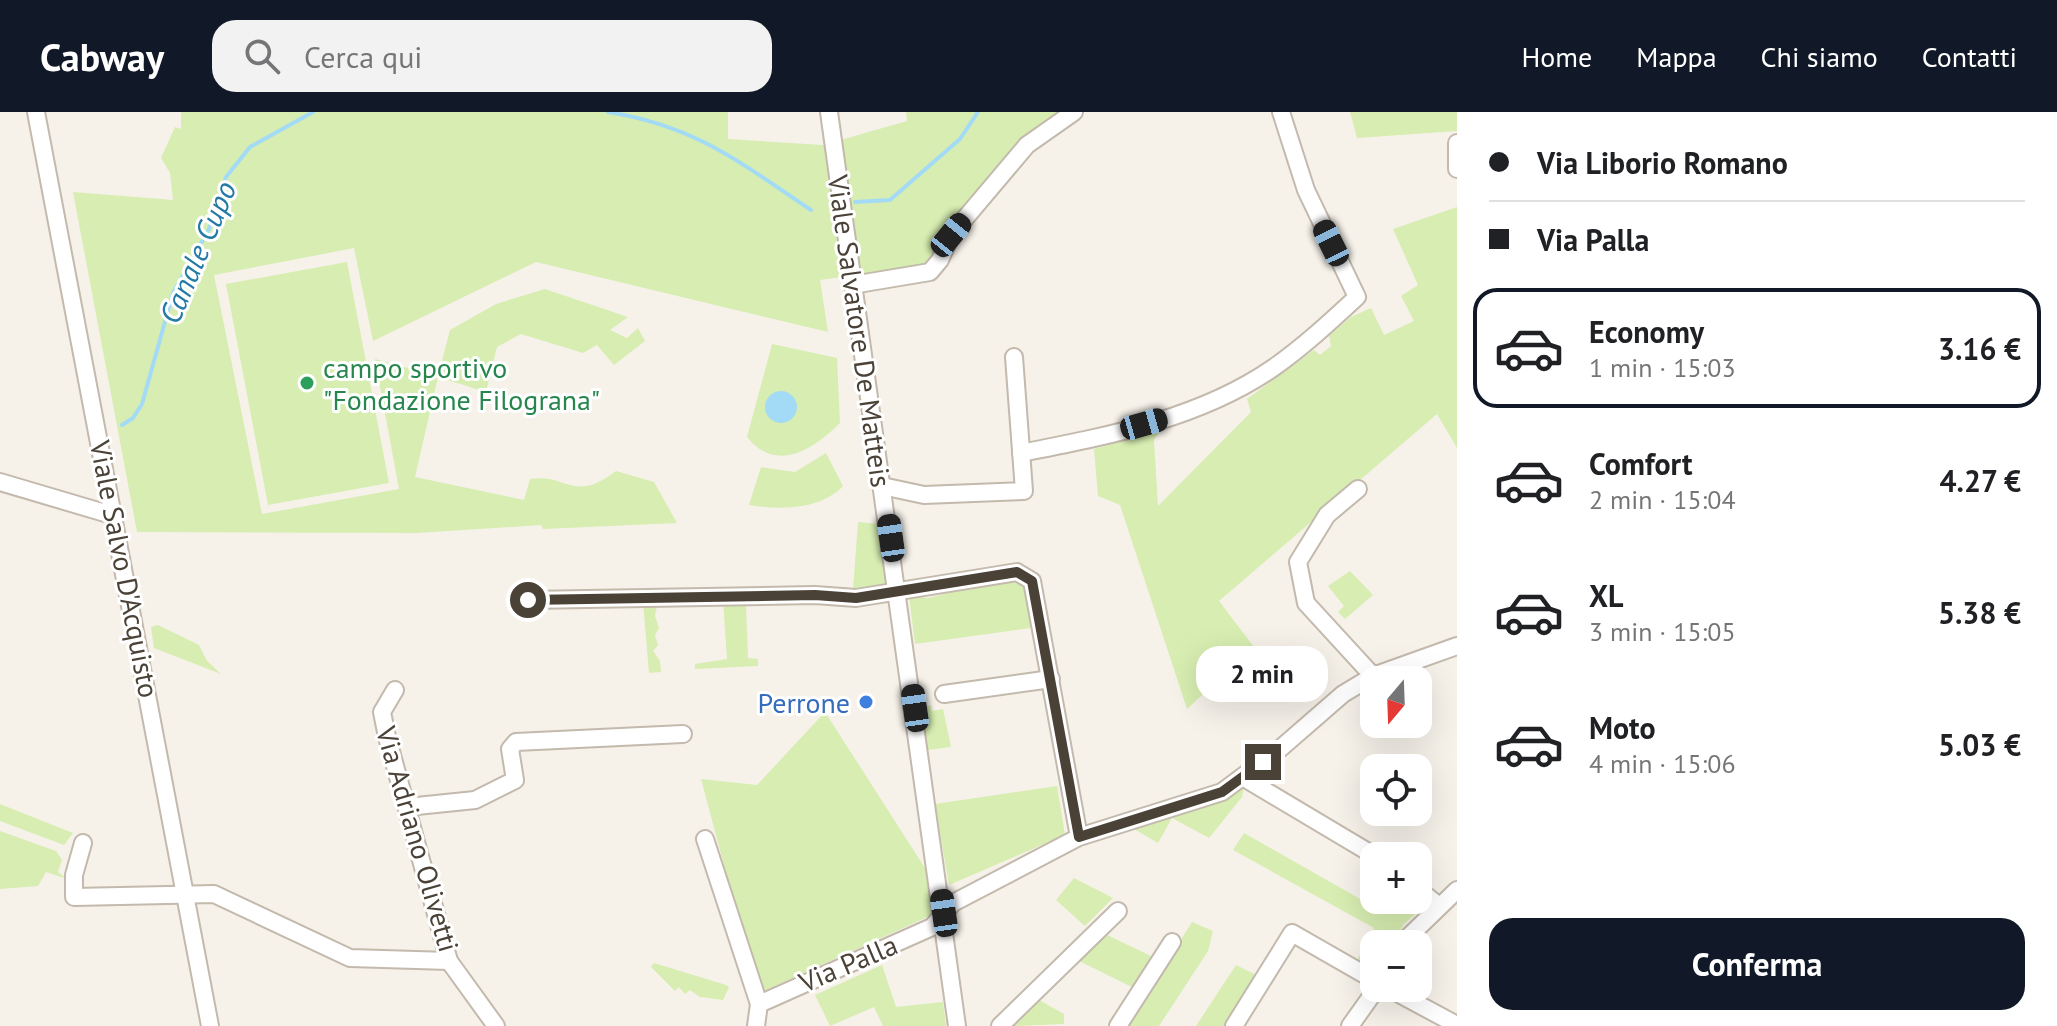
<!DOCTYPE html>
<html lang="it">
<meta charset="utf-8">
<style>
:root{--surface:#fff;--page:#f2f2f2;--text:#202124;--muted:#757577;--line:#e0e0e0;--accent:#111827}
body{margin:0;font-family:"PT Sans",sans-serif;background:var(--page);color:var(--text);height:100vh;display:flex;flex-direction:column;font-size:30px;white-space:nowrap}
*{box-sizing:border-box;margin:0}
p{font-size:26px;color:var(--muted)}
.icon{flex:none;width:44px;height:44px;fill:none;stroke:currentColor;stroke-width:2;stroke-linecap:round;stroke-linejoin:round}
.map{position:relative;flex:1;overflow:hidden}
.sheet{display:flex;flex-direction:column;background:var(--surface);width:600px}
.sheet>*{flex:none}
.banner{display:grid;align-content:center;height:176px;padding:0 32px;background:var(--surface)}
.needle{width:52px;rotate:199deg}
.controls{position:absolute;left:1360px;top:554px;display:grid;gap:16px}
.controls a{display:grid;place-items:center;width:72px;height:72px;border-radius:16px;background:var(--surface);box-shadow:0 8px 32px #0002;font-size:40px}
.end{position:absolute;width:36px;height:36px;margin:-18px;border:10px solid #4b4237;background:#fff;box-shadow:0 0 0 4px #fff}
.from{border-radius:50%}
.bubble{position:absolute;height:56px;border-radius:24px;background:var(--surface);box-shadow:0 8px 32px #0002;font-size:26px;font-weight:700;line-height:56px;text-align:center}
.car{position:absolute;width:24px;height:48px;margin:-24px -12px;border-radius:10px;box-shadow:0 0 6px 2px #0007;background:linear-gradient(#222 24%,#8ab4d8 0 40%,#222 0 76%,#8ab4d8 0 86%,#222 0)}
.banner b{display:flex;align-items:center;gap:28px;height:76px;font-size:30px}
.banner b+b{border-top:2px solid var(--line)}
.banner i{width:20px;height:20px;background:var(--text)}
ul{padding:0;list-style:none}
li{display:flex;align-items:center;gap:24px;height:120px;margin:0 16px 12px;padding:0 16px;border:4px solid transparent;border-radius:24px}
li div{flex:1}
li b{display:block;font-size:30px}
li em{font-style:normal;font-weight:700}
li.active{border-color:var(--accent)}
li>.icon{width:72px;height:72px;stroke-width:1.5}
.action{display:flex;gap:16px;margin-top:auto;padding:16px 32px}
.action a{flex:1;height:92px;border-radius:24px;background:var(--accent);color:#fff;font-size:32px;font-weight:700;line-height:92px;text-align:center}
header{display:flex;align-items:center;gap:48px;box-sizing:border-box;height:112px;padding:0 40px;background:var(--accent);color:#fff}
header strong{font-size:38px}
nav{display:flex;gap:44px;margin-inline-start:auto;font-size:28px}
.search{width:560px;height:72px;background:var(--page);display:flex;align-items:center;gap:20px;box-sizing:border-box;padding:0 28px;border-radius:24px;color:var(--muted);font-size:30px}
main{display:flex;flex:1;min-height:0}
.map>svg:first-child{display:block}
</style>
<header>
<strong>Cabway</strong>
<div class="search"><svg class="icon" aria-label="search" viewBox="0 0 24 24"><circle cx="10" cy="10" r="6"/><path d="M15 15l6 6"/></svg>Cerca qui</div>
<nav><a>Home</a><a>Mappa</a><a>Chi siamo</a><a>Contatti</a></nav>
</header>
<main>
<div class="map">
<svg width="1457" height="914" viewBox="0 0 1457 914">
<rect width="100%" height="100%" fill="#f6f2ea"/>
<g fill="#d7edb1">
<path d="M 181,0 L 728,0 L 728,27 L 823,33 L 907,9 L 906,0 L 1059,0 L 1016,31 L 953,108 L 928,153 L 820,168 L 828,220 L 536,150 L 373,229 L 354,136 L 214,163 L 262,402 L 399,377 L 375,247 L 438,264 L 450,218 L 496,192 L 545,177 L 628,205 L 610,218 L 627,226 L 638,216 L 645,229 L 614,253 L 597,233 L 583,241 L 521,222 L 497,235 L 486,280 L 438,265 L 415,365 L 524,388 L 530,367 C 567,361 573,392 616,359 L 654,370 L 677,411 L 543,417 L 541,413 L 417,421 L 137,420 L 73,80 L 173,88 L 170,61 L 161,46 L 175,15 L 181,17 Z"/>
<polygon points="1350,0 1457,0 1457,19 1357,26"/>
<polygon points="1457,95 1457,336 1437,302 1219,489 1254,535 1187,597 1120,393 1098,384 1094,337 1160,318 1154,328 1158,394 1251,300 1247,287 1314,238 1320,243 1331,234 1329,224 1351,205 1371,196 1384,223 1414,209 1401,184 1418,173 1393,117"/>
<polygon points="347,150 389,371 268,393 226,172"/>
<path d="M 772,232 L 837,246 L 840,311 C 814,337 776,362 747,325 Z"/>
<path d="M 826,341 L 843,374 C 821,398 779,398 749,393 L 761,355 L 795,360 Z"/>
<polygon points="858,410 878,412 886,474 853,478"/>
<polygon points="1350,459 1373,483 1345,507 1338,500 1344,494 1328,474"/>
<polygon points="1013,465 1026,472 1037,515 915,532 909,484 928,486"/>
<polygon points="815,486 809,492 746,493 748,546 758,547 758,554 695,557 695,552 727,547 723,488"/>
<polygon points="643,490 657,494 655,504 659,516 655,523 658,533 653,539 660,549 661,560 649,561"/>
<polygon points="158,513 199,533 207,549 221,562 154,536 151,515"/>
<polygon points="931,593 932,599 943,597 951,635 928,638 922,597"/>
<polygon points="825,600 925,756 934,802 764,879 756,873 701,667 757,673"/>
<polygon points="1057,674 1065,723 949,773 935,692"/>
<polygon points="1244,676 1242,685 1209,726 1172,706 1158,731 1134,717 1228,686"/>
<polygon points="0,692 73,721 64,733 0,709"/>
<polygon points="0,719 56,739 62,748 58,760 67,767 46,760 38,774 0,777"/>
<polygon points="1244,721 1383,800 1387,795 1391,797 1396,788 1413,788 1422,796 1404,812 1391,832 1374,832 1374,857 1357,848 1374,816 1233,738"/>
<polygon points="1074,766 1113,786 1085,814 1056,788"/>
<polygon points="1192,810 1213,819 1208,839 1159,914 1127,914"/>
<polygon points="1107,823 1151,844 1132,875 1079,849"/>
<polygon points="654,851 726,873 729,875 723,888 700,885 690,878 685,882 679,875 675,879 651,855"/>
<polygon points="882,853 896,895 943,890 946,914 883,914 874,895 830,914 815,883"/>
<polygon points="1236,853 1258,864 1225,914 1196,914"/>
<polygon points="1039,888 1064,902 1064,912 1013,914"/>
</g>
<circle fill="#a3dbf6" cx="781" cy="295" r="16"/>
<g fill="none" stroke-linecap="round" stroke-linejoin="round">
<g stroke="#a3dbf6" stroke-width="4">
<path d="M 608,0 C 696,14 739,50 811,98"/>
<polyline points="855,90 890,88 960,27 978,0"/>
<polyline points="122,313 133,306 142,292 173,181 209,117 226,65 250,35 313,0"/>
</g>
<g stroke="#c3b9ac" stroke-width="20">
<g id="minor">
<polyline points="36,0 210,914"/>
<polyline points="829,0 957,914"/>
<polyline points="1457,31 1457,57"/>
<polyline points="852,173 930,160 940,148 951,123 1027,33 1074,0"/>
<path d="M 1021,341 C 1107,324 1199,307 1273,256 C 1303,235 1330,210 1357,185 L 1306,78 L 1281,0"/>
<polyline points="0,370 115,404"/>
<polyline points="882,374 924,383 1024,379 1014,245"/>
<polyline points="1358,377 1327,403 1298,450 1306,491 1373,564"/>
<polyline points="528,488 815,483 856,486 1017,460 1032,469 1079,725"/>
<polyline points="395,578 382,600 387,625 449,849 496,914"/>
<polyline points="944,582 1051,567"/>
<polyline points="1244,666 1375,744"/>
<polyline points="407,695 475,688 515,668 510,637 516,630 683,622"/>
<polyline points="705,727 759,892"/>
<polyline points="83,731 74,763 74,785 214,782 350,846 449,849"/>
<polyline points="1418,777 1439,794"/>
<polyline points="1401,832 1457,778"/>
<polyline points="1388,876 1457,913"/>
<polyline points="756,914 759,892 932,815 953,791 1079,725 1222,680 1282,635 1343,582 1373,564 1457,534"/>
<polyline points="1000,914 1118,799"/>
<polyline points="1118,914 1172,830"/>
<polyline points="1234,914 1292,821 1374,868"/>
<polyline points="1350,914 1377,876"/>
</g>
</g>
<use href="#minor" stroke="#fff" stroke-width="16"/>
</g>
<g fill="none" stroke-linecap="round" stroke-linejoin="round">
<polyline stroke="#4b4237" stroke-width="10" points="528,488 815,483 856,486 1017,460 1032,469 1079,725 1222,680 1263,650"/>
</g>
<circle fill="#2e9e5b" stroke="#fff" stroke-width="3" cx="307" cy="271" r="8"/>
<circle fill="#3f7fe0" stroke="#fff" stroke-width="3" cx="866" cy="590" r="8"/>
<g text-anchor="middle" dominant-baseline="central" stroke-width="6" stroke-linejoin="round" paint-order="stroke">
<g font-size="28" fill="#4b4237" stroke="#fff">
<text transform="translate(860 219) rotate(82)">Viale Salvatore De Matteis</text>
<text transform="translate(125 457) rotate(79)">Viale Salvo D'Acquisto</text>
<text transform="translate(418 727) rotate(74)">Via Adriano Olivetti</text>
<text transform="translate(848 851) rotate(-23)">Via Palla</text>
</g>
<g font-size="28" fill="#27864d" stroke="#fff" text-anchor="start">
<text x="323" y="255">campo sportivo<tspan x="323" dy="32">"Fondazione Filograna"</tspan></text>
</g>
<g font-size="28" fill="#366cbe" stroke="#fff" text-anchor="end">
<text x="850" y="590">Perrone</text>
</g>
<g font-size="30" font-style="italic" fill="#237aa7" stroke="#fff">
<text transform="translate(197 140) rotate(-67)">Canale Cupo</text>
</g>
</g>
</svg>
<div class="controls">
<a><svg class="needle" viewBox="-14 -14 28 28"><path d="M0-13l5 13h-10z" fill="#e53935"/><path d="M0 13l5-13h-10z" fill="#757577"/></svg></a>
<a><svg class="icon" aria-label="locate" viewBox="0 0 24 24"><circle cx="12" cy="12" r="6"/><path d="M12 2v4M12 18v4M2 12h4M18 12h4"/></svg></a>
<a>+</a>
<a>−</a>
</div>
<i class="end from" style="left:528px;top:488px"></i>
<i class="end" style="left:1263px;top:650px"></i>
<div class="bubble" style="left:1196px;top:534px;width:132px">2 min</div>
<i class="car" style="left:951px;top:123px;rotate:39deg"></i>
<i class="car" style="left:1331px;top:131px;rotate:334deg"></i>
<i class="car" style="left:1144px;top:312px;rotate:74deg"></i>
<i class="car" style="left:891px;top:426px;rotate:352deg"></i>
<i class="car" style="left:915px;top:596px;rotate:352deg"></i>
<i class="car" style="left:944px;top:801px;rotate:352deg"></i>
</div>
<section class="sheet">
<div class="banner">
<b><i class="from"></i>Via Liborio Romano</b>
<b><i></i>Via Palla</b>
</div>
<ul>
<li class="active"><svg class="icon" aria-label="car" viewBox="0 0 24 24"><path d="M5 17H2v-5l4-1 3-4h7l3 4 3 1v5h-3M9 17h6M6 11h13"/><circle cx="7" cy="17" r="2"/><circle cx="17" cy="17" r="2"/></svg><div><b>Economy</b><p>1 min · 15:03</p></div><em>3.16 €</em></li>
<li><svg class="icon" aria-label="car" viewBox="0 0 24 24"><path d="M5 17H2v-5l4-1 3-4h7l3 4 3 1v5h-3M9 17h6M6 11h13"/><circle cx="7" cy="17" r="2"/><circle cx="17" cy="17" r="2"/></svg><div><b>Comfort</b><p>2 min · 15:04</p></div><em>4.27 €</em></li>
<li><svg class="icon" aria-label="car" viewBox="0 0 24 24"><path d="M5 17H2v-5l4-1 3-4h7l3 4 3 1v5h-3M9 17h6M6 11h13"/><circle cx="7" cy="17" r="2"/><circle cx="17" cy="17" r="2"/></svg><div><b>XL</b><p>3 min · 15:05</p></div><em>5.38 €</em></li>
<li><svg class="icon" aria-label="car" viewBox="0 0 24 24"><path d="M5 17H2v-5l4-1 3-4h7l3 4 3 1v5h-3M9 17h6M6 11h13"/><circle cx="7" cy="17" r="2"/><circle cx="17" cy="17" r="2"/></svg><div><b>Moto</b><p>4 min · 15:06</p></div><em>5.03 €</em></li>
</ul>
<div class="action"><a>Conferma</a></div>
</section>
</main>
